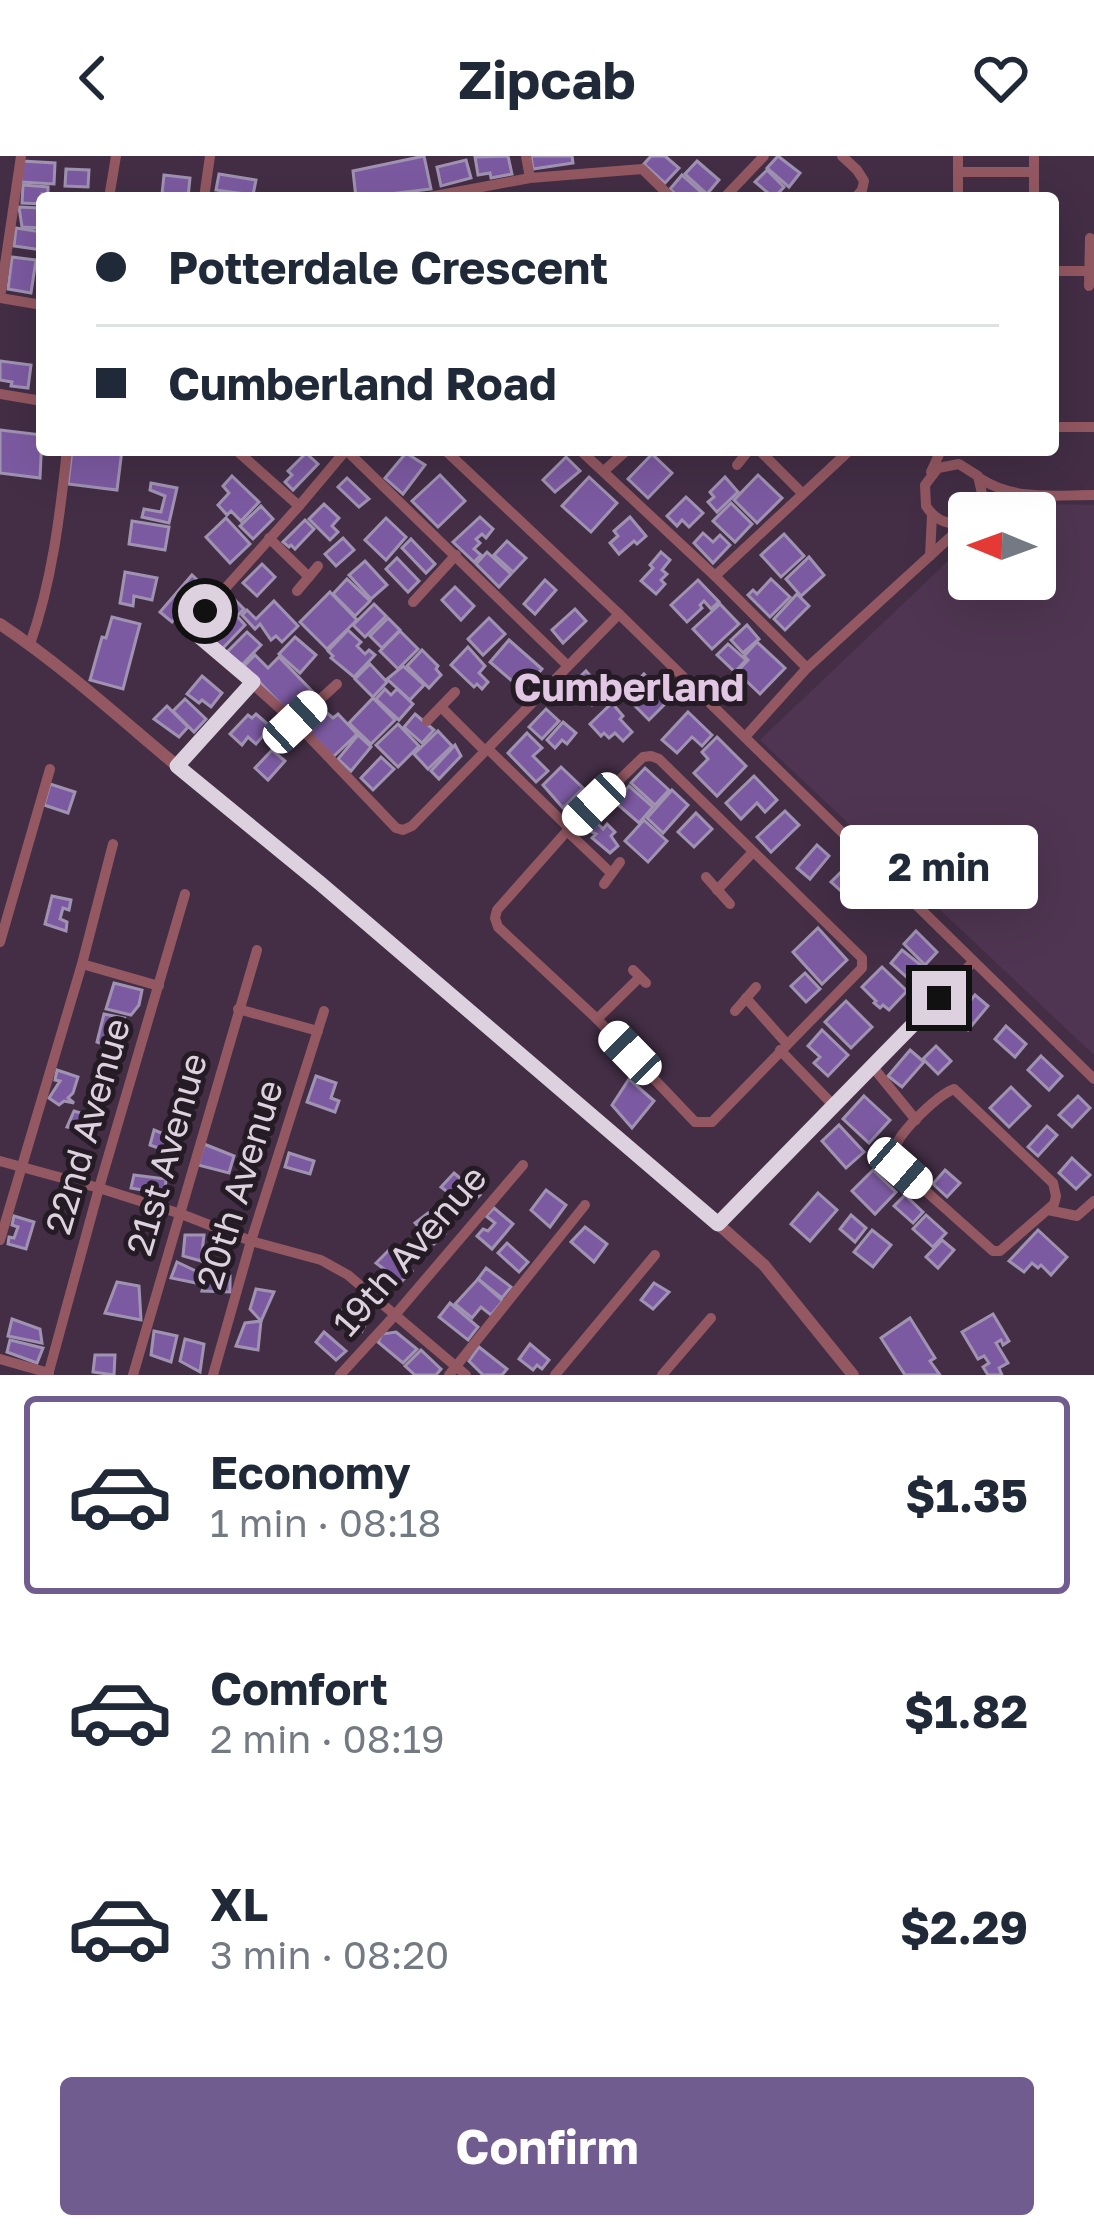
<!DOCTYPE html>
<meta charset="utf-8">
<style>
:root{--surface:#fff;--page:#f2f2f3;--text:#1f2937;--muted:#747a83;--line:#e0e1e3;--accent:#715c8f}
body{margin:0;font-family:"Golos Text",sans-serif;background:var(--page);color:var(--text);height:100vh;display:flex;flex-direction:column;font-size:45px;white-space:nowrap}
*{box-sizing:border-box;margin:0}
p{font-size:39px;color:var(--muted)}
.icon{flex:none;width:66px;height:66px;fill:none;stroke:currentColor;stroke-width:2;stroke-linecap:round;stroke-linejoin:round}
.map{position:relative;height:1219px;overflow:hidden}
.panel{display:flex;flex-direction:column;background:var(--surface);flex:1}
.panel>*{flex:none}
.banner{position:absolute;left:36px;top:36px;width:1023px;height:264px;border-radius:12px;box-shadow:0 12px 48px #0002;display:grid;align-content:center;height:264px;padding:0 60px;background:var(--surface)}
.needle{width:78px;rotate:271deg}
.fabs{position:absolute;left:948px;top:336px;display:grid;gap:24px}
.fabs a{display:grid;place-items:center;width:108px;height:108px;border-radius:12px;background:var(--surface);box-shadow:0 12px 48px #0002;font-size:60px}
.end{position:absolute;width:54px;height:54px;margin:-27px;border:15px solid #ded1df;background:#111;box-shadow:0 0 0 6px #111}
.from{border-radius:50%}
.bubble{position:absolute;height:84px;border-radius:12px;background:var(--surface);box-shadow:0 12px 48px #0002;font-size:39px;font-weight:700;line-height:84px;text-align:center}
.car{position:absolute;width:36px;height:72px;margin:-36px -18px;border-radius:15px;box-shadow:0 0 9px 3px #0007;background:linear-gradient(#fff 24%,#345 0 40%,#fff 0 76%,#345 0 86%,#fff 0)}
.banner b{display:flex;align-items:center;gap:42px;height:114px;font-size:45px}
.banner b+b{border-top:3px solid var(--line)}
.banner i{width:30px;height:30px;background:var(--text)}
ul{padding:21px 0 0;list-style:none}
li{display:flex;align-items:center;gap:36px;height:198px;margin:0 24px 18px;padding:0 36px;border:6px solid transparent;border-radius:12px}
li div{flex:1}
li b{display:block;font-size:45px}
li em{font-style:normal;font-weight:700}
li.current{border-color:var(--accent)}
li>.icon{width:108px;height:108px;stroke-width:1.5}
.cta{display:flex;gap:24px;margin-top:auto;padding:24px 60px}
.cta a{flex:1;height:138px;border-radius:12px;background:var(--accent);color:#fff;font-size:48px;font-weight:700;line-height:138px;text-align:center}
header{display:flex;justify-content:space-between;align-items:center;height:156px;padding:0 60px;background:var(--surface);font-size:54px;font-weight:700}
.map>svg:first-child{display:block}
</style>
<header><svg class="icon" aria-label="back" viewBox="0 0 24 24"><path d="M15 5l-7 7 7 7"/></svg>Zipcab<svg class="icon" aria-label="heart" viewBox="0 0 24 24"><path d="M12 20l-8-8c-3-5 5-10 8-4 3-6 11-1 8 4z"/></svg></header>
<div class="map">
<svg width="1094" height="1219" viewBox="0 0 1094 1219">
<rect width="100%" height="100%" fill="#432e45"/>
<polygon fill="#4f3551" points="1010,347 1094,349 1094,899 760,584 969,385 969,423 1035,423 1035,357 999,357"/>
<g fill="#7c5aa1" stroke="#a093b2" stroke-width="3">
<polygon points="424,0 431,33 356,42 353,15"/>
<polygon points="508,0 512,18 491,22 490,17 478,19 475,1"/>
<polygon points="531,0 572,0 573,7 533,13"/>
<polygon points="651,0 665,0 679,12 665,27 644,8"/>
<polygon points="778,0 800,17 789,31 767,12"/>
<polygon points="466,4 471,22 441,30 437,11"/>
<polygon points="22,5 55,7 54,28 21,26"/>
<polygon points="697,5 719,24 707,38 685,18"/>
<polygon points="66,13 89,14 88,31 65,30"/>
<polygon points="767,14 784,31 774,42 755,26"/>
<polygon points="219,18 256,24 253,39 216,34"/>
<polygon points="164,19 190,22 188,41 162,38"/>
<polygon points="682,19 702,37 697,42 680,42 670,33"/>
<polygon points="23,29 48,31 48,39 42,38 42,48 22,47"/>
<polygon points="19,51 39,52 42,72 22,71"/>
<polygon points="16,72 42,76 42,94 14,90"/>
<polygon points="12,101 36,104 31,137 8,133"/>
<polygon points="0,205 31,209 28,232 11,230 12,226 0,224"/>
<polygon points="0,274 42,279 40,322 0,317"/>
<polygon points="72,294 122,294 117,334 68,328"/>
<polygon points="306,297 318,308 293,334 285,326 292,319 288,315"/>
<polygon points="406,297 425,309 403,338 385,322"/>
<polygon points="652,298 672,317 648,342 628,323"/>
<polygon points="566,301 580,315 555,336 543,324"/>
<polygon points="440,319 465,345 438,371 412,345"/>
<polygon points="758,319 782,342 757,367 734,344"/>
<polygon points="232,320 259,346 241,365 231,355 227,359 218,349 229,337 223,330"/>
<polygon points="589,321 617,347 591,376 562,350"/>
<polygon points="725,321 738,336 717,356 708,346 714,341 710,336"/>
<polygon points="347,322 369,343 359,351 338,331"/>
<polygon points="151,327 177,332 169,367 142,361 144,353 161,356 165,340 150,334"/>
<polygon points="686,341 703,357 689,371 682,364 677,370 667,360"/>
<polygon points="731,347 752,368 735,386 713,365"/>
<polygon points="324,348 339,362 332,370 338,376 330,384 309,363"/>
<polygon points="261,350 273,363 253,383 240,370"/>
<polygon points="480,361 493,373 486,382 482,378 476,383 480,387 474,393 481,399 474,406 453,386"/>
<polygon points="630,361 646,380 637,388 634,385 619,398 610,387 618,380 614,375"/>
<polygon points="226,362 250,388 230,407 206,381"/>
<polygon points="386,362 406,381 386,404 365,384"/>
<polygon points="305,364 314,373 295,393 291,389 289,391 283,386"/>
<polygon points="132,365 169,371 165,394 129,388"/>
<polygon points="703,377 713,386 720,379 730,389 713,407 694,387"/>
<polygon points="784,378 804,400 781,421 761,399"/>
<polygon points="343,382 354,394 336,410 325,398"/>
<polygon points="411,383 435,408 426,417 402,392"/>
<polygon points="507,385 526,402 513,416 494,399"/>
<polygon points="487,396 511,418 499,431 476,408"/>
<polygon points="661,396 670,404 662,414 667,418 661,424 665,428 656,438 641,425 653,412 650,409"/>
<polygon points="809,401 824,419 801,440 786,423"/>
<polygon points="397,402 419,425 408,436 386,413"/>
<polygon points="365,405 387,429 371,443 349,419"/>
<polygon points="262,408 275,421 257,440 243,427"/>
<polygon points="125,416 157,422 152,444 134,440 133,450 120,447"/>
<polygon points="192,419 204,430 172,466 160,456"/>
<polygon points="347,423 370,445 355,460 333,438"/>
<polygon points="771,423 790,441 770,461 748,439 753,434 757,438"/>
<polygon points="545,424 556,434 535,458 524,448"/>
<polygon points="698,424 719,446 711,453 704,445 700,449 702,452 687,466 671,449"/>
<polygon points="455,431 474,450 461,464 442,444"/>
<polygon points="330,436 357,464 327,493 300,466"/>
<polygon points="797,438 809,450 785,474 774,463"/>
<polygon points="233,442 244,453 237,460 245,469 222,493 202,473"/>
<polygon points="274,445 298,470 282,486 276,480 271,484 260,468 255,473 242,459 247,454 256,463"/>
<polygon points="374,448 386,460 365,481 353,469"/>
<polygon points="720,448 739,468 712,493 693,473"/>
<polygon points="575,453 586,465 563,487 552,474"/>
<polygon points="112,461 140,468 123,533 90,524 102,481 106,482"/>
<polygon points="388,462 400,474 382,492 370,480"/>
<polygon points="489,462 505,478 483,499 468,483"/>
<polygon points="747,469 759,483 743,497 731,484"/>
<polygon points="348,474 361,486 357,490 365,498 369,494 375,499 354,521 331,502 333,500 328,495"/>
<polygon points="400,475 418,493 398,513 380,495"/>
<polygon points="247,476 261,489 240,511 226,497"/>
<polygon points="295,481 316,499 300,517 279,498"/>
<polygon points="509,484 542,513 536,520 532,516 519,531 490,506"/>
<polygon points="757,486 785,512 760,538 737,516 748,504 744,500"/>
<polygon points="728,488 746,504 735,516 717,499"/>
<polygon points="468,491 485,510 479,517 488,526 482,533 477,528 474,531 451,509"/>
<polygon points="422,494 438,510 436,513 441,519 429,532 407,510"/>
<polygon points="255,499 268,512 279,501 312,535 289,557 244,510"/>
<polygon points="370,508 387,526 373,541 355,523"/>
<polygon points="403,510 424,529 410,544 387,523"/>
<polygon points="586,515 599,529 592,536 598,543 592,549 585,542 581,547 567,533"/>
<polygon points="644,518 669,544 649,564 635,550 640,544 629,533"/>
<polygon points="202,520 222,537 211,551 202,544 199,547 187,538"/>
<polygon points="385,533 391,539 397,533 413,548 399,564 376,543"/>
<polygon points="373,542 395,564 371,588 349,567"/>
<polygon points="185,543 206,563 194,576 173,555"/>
<polygon points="612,547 623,560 620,563 632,576 623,585 615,577 609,582 604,577 601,580 590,568"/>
<polygon points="167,550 188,571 179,581 154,563"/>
<polygon points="546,553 559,565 542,583 529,571"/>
<polygon points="688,556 712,579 702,590 692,581 677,597 662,584"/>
<polygon points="327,557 333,562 338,558 357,578 333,601 308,575"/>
<polygon points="256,558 271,571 256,588 248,581 242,589 230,578 248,559 252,562"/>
<polygon points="415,558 434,574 422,587 404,571"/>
<polygon points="563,566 576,577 567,588 562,584 555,592 547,584"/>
<polygon points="398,568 419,590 398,611 376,589"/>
<polygon points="438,575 452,590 428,613 414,598"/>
<polygon points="527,577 542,592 533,600 548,615 536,626 508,597"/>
<polygon points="358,579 371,591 351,615 338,603"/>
<polygon points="717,581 746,610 717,640 694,617 708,603 702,596"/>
<polygon points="455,589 461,600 439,623 431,615"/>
<polygon points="272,594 285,605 268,624 255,612"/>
<polygon points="381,601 394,613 373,634 361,622"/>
<polygon points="561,611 583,632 563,652 543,629"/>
<polygon points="645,612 669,634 655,649 631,627"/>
<polygon points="754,620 777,644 765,656 757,647 741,663 726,647"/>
<polygon points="50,628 75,636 68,657 44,649"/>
<polygon points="629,630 653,651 639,667 615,646"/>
<polygon points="672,634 688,649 663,677 647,662"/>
<polygon points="785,655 799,669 771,696 757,681"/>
<polygon points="696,657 712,673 694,691 678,676"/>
<polygon points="644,664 667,685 648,706 625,685"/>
<polygon points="596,666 603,673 607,668 615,676 611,680 618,690 610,697 592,682 596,678 588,674"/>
<polygon points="817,689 829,700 810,723 797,712"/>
<polygon points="844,713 869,737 860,747 844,731 840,734 831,726"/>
<polygon points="52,740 71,744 69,754 63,752 60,763 67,766 66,775 45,768"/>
<polygon points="818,772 847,804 822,828 793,796"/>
<polygon points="916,775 937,796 925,809 904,788"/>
<polygon points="902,794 922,810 910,824 891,807"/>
<polygon points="882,811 907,835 889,854 883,849 880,852 874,847 876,845 862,831"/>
<polygon points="805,817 820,833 806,846 791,830"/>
<polygon points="114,827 142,834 139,849 131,859 106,853"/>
<polygon points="975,839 988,850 968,874 955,864"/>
<polygon points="846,845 872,871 851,892 825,866"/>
<polygon points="104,858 124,862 113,876 116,893 97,886"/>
<polygon points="1006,870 1026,888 1015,901 995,883"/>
<polygon points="822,874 848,899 828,920 814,907 820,901 808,890"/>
<polygon points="936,890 951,905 938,918 923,903"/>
<polygon points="910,894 924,906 902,931 888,920"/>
<polygon points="1041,900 1062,920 1049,934 1028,914"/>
<polygon points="57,914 78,921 73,937 68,942 74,947 64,945 59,949 49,942 60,925 55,924"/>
<polygon points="316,920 336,927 331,942 339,945 335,956 307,946"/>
<polygon points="629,923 654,945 632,972 612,949"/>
<polygon points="1011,931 1030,950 1009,971 990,952"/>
<polygon points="864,940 890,964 869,987 843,963"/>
<polygon points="1078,940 1090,952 1072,971 1059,959"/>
<polygon points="74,955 100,963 94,977 67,971"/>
<polygon points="839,969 864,996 846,1012 822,985"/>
<polygon points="1047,970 1057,979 1038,1000 1028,991"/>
<polygon points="154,974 181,985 180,1000 150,989"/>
<polygon points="204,988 234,1000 229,1017 198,1009"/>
<polygon points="289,997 314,1005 310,1018 285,1011"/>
<polygon points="1072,1002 1090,1019 1076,1033 1059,1017"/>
<polygon points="873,1014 896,1036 875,1058 852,1035"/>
<polygon points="945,1014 960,1027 947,1041 933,1028"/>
<polygon points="454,1017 480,1039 467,1051 441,1031"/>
<polygon points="134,1019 166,1023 165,1038 131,1032"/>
<polygon points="546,1034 566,1049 550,1071 531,1054"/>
<polygon points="818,1037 837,1054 810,1085 791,1068"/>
<polygon points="905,1039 923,1056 913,1067 894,1050"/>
<polygon points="494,1052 513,1068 492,1093 477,1080 483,1073 488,1075 495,1067 486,1060"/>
<polygon points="428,1057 445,1078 434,1088 415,1067"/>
<polygon points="851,1059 866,1072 855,1086 840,1073"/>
<polygon points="926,1059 946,1077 933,1091 913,1073"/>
<polygon points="14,1060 34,1066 26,1093 8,1088 9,1081 14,1082 18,1071 12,1069"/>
<polygon points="585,1071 607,1088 594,1106 571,1086"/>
<polygon points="872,1074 891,1089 873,1111 854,1096"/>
<polygon points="1038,1074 1067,1101 1051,1119 1041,1109 1038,1112 1032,1107 1024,1116 1009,1105"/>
<polygon points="185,1079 204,1079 201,1105 183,1100"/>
<polygon points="942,1084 954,1094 938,1112 926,1101"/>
<polygon points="507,1087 528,1106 519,1116 498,1097"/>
<polygon points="390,1093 412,1115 401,1126 376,1107"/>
<polygon points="177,1106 200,1117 196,1127 171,1122"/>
<polygon points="486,1112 511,1131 502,1142 478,1123"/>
<polygon points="206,1120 230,1120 230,1136 202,1135"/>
<polygon points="478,1123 503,1145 491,1159 481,1151 472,1162 455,1148"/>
<polygon points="117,1126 139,1130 141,1164 105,1157"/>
<polygon points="654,1127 669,1136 653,1153 641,1144"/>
<polygon points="256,1133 274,1136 261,1165 250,1153"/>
<polygon points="357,1144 371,1157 362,1175 340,1156"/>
<polygon points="450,1147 478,1171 468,1184 439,1161"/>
<polygon points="993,1158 1009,1185 1003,1189 1001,1184 996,1187 1008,1207 999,1212 1002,1219 988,1219 983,1211 989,1207 984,1200 978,1203 962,1176"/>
<polygon points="910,1162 935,1202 930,1205 940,1219 905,1219 881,1182"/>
<polygon points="12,1163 40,1173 42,1187 8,1180"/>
<polygon points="261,1165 258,1194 236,1190 245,1167"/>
<polygon points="154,1175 177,1180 171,1206 151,1199"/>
<polygon points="324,1176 346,1195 336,1204 316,1186"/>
<polygon points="396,1176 417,1193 403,1207 378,1186 382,1178"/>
<polygon points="185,1183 204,1188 200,1216 180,1205"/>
<polygon points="10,1184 43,1192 37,1207 7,1196"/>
<polygon points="530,1188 549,1204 542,1213 537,1209 533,1214 519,1203"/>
<polygon points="479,1191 507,1213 502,1219 483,1219 469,1205"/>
<polygon points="421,1194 441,1213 436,1219 415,1219 405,1210"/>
<polygon points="95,1199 115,1199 114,1219 93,1216"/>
</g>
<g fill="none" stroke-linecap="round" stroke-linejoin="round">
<g stroke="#935862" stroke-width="10">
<polyline points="526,0 530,22"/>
<polyline points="842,0 857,14 864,25 862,34 855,42"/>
<polyline points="958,16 1034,16"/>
<polyline points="109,42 116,0"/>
<polyline points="204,42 210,0"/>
<polyline points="424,42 530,22 642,13 672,42"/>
<polyline points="724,42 764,0"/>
<polyline points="958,42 958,0"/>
<polyline points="1034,42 1034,0"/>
<polyline points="1053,115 1090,115"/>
<polyline points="1089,130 1090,82"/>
<polyline points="0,142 21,0"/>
<polyline points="0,142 42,149"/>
<polyline points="0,238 42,245"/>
<polyline points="1053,271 1094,271"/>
<polyline points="236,294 299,350 346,294"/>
<polyline points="346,294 567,509"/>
<polyline points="445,294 619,458 1094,923"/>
<polyline points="580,294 715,420 807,512"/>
<polyline points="759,294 802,337"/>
<polyline points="737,309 749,294"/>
<polyline points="604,315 627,294"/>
<polyline points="931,316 941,294"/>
<path d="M 981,323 C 1015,345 1055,339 1094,339"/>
<polyline points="299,350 205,455 197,473 207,487 295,566 396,672 403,674 412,670 619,458"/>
<path d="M 967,364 C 949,371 936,365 926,350 L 925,329 L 938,312 L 959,308 L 978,320 L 983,342 L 976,357"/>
<polyline points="269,382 309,421"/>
<polyline points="930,400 932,359"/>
<polyline points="715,420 850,294"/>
<polyline points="297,435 318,410"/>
<polyline points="413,446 456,399"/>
<path d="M 30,488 C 52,426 60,359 67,294"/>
<polyline points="441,551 485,595"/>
<polyline points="427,565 455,536"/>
<polyline points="295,566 337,528"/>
<polyline points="745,581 807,512 969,364"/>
<polyline points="488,593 569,672"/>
<polygon points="651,600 659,603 862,802 862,812 712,966 695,966 597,863 498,771 495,762 497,754 567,675 643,601"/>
<polyline points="177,610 253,527"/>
<polyline points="567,675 611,717"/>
<polyline points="706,721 730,748"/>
<polyline points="604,728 620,706"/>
<polyline points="717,734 753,696"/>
<polyline points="0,786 50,613"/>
<polyline points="82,808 159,830"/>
<polyline points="633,814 646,827"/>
<polyline points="746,842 787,888"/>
<polyline points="238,853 318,875"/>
<polyline points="735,855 756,831"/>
<polyline points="597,863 639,822"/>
<polyline points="780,894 834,950"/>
<polyline points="872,910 916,964"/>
<path d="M 954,933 L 1053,1027 L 1056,1040 L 1054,1048 L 1000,1095 L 993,1095 L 900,1012 C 895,1004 892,1002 895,992 C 900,975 938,939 954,933 Z"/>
<polyline points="0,1005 99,1032 181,1058 251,1085 321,1104 348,1119 466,1219"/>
<polyline points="1048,1054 1077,1060 1094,1045"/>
<polyline points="718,1068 972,807"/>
<polyline points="0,1084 82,808 113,688"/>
<polyline points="0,1203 49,1217"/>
<polyline points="48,1219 99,1032 185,738"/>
<polyline points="133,1219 257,794"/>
<polyline points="213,1219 251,1085 324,855"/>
<polyline points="340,1219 395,1159 523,1009"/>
<polyline points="449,1219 585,1049"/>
<polyline points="555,1219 655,1099"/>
<polyline points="662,1219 711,1162"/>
</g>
<path stroke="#935862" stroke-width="12" d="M 0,468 C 73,517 137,578 205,633 C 379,775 548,922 718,1068 L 764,1109 L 853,1219"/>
</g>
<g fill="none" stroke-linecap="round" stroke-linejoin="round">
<polyline stroke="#ded1df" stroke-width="15" points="205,455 197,473 200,481 253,526 177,610 321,728 718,1068 939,842"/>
</g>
<g text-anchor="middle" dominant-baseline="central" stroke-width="10" stroke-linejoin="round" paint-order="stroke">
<g font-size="36" fill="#ded1df" stroke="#241b25">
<text transform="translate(87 970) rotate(-74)">22nd Avenue</text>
<text transform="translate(166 998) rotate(-74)">21st Avenue</text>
<text transform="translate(239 1028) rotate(-73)">20th Avenue</text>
<text transform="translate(409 1094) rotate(-49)">19th Avenue</text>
</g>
<g font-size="39" font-weight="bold" fill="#e1c7e3" stroke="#241b25">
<text x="629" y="530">Cumberland</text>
</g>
</g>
</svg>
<div class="fabs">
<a><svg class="needle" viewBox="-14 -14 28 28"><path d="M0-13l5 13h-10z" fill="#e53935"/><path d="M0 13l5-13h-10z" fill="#747a83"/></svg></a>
</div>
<i class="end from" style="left:205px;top:455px"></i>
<i class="end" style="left:939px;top:842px"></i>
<div class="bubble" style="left:840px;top:669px;width:198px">2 min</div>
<i class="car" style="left:295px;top:566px;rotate:47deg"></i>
<i class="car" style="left:594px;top:648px;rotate:226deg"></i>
<i class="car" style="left:630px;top:897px;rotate:316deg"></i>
<i class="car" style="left:900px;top:1012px;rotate:131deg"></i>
<div class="banner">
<b><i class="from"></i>Potterdale Crescent</b>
<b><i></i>Cumberland Road</b>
</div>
</div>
<section class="panel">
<ul>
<li class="current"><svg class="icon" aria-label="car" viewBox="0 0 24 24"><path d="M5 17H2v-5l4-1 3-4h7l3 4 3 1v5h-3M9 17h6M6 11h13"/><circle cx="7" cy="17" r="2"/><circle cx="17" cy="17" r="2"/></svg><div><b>Economy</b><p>1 min · 08:18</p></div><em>$1.35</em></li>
<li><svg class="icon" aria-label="car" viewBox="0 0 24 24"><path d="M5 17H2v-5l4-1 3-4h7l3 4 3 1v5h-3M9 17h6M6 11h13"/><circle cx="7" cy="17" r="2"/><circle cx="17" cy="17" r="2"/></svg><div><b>Comfort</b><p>2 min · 08:19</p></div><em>$1.82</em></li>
<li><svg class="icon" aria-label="car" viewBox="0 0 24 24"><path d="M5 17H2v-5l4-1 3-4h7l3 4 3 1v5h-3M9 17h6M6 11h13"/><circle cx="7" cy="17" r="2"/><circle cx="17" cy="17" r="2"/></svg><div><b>XL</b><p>3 min · 08:20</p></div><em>$2.29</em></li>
</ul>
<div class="cta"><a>Confirm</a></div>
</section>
